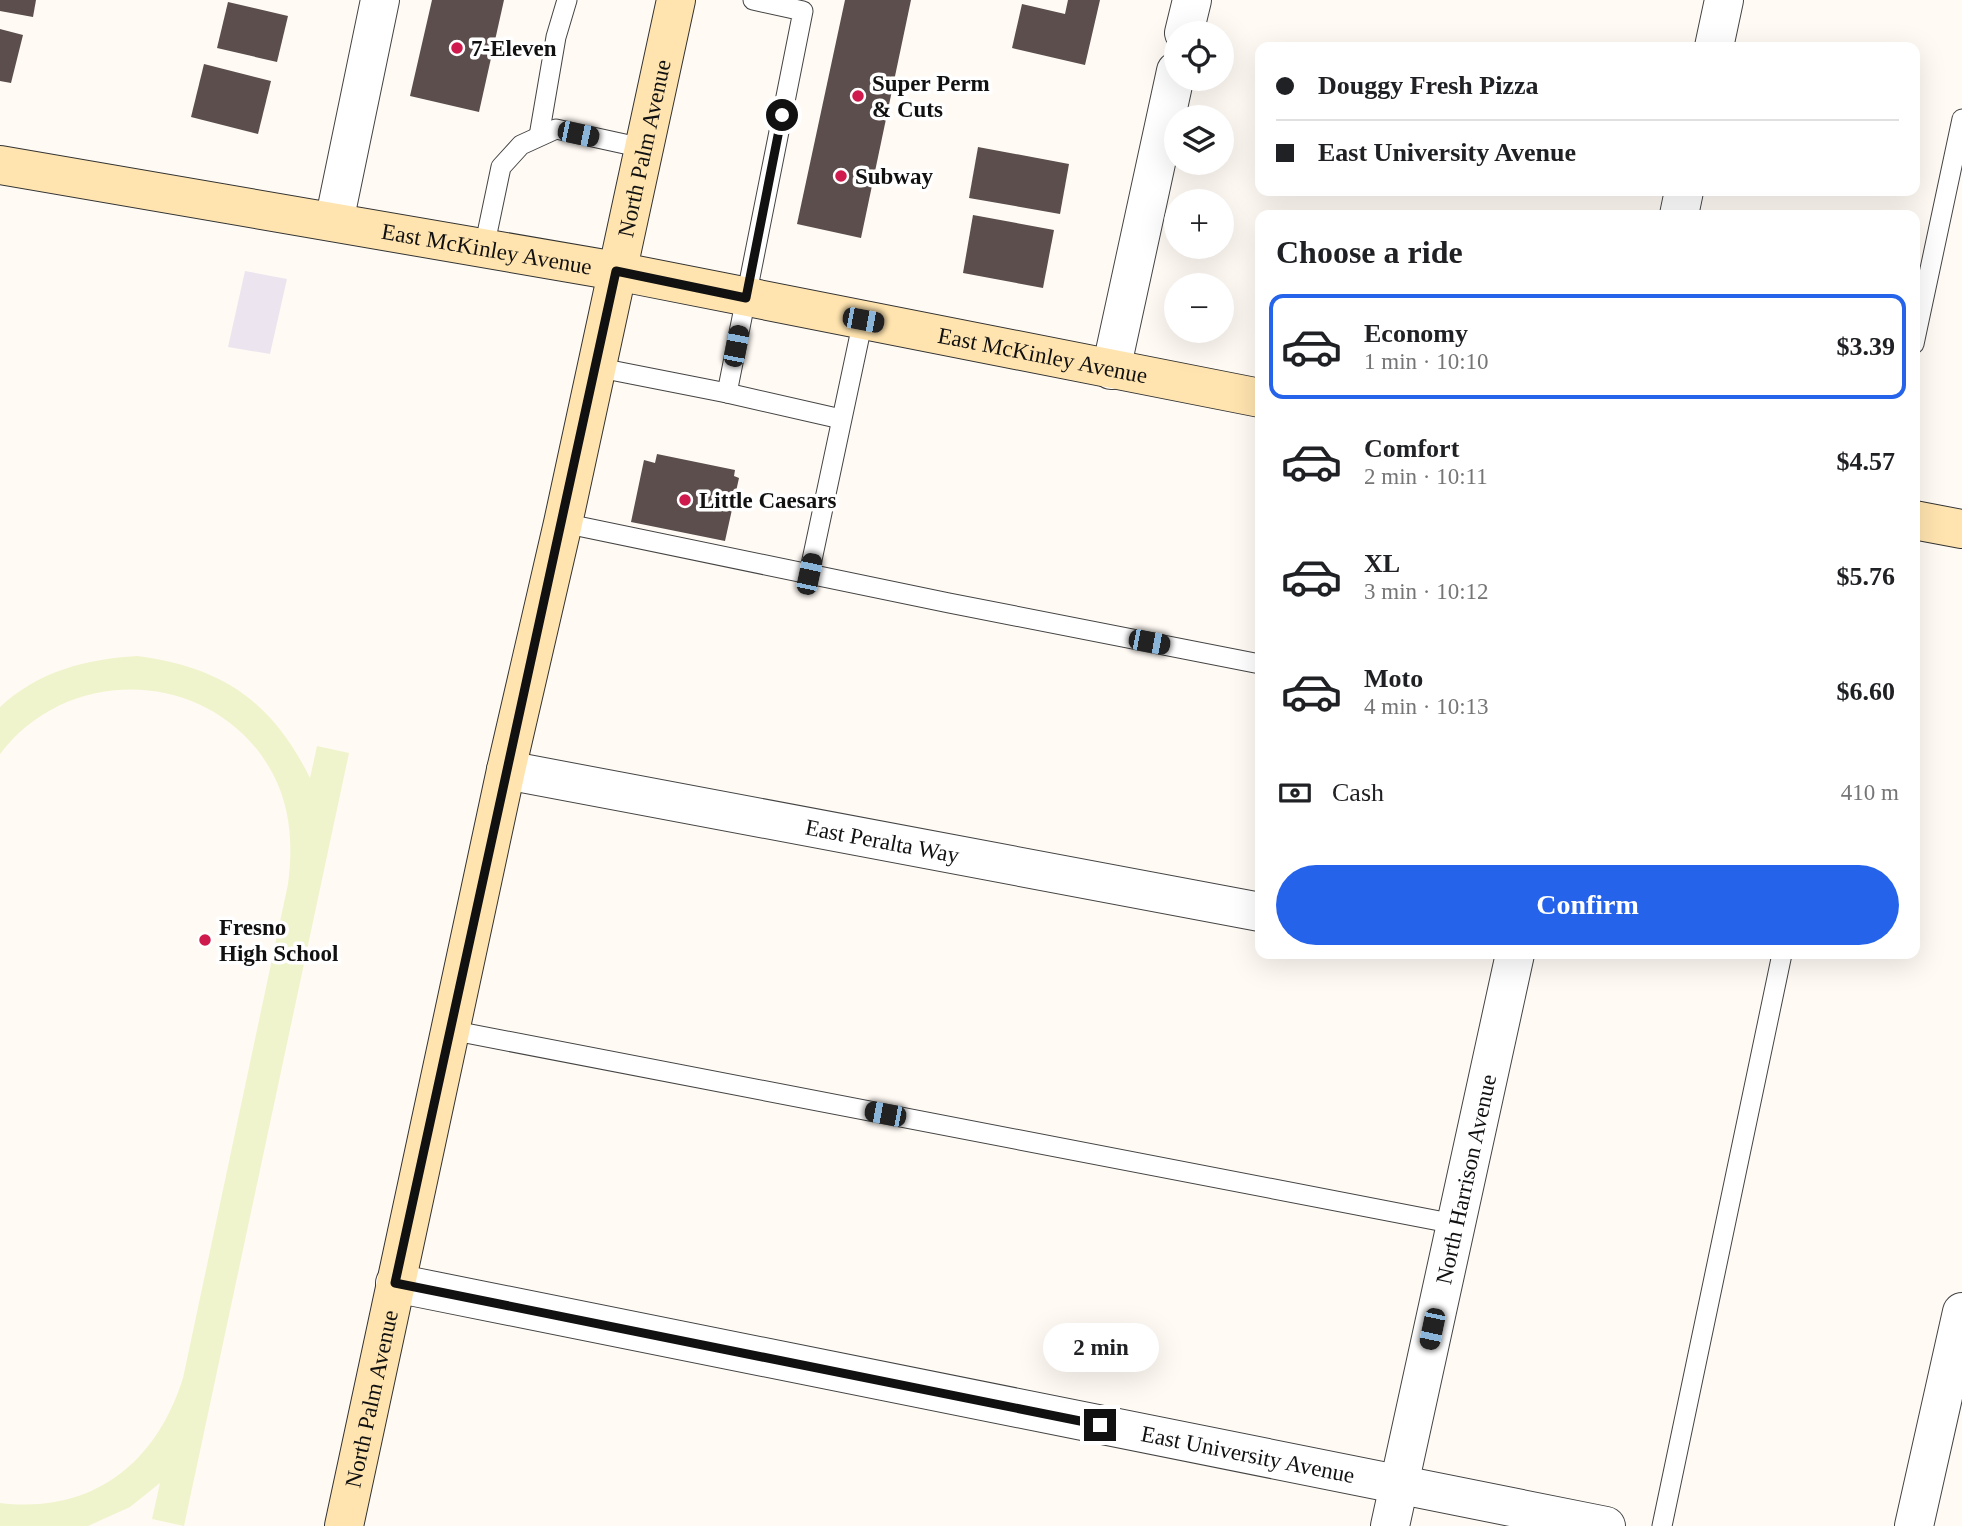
<!DOCTYPE html>
<meta charset="utf-8">
<style>
:root{--surface:#fff;--page:#f2f2f2;--text:#202124;--muted:#757577;--line:#e0e0e0;--accent:#2563eb}
body{margin:0;font-family:Georgia,serif;background:var(--page);color:var(--text);height:100vh;display:flex;flex-direction:column;font-size:26px;white-space:nowrap}
*{box-sizing:border-box;margin:0}
p{font-size:23px;color:var(--muted)}
.icon{flex:none;width:38px;height:38px;fill:none;stroke:currentColor;stroke-width:2;stroke-linecap:round;stroke-linejoin:round}
.map{position:relative;flex:1;overflow:hidden}
.panel{position:absolute;left:1255px;top:210px;width:665px;height:749px;display:flex;flex-direction:column;background:var(--surface);border-radius:14px;box-shadow:0 7px 28px #0002}
.panel>*{flex:none}
.top-card{position:absolute;left:1255px;top:42px;width:665px;height:154px;border-radius:14px;box-shadow:0 7px 28px #0002;display:grid;align-content:center;height:154px;padding:0 21px;background:var(--surface)}
.fabs{position:absolute;left:1164px;top:21px;display:grid;gap:14px}
.fabs a{display:grid;place-items:center;width:70px;height:70px;border-radius:50%;background:var(--surface);box-shadow:0 7px 28px #0002;font-size:35px}
.end{position:absolute;width:32px;height:32px;margin:-16px;border:9px solid #111;background:#fff;box-shadow:0 0 0 4px #fff}
.from{border-radius:50%}
.bubble{position:absolute;height:49px;border-radius:24px;background:var(--surface);box-shadow:0 7px 28px #0002;font-size:23px;font-weight:800;line-height:49px;text-align:center}
.car{position:absolute;width:21px;height:42px;margin:-21px -10px;border-radius:9px;box-shadow:0 0 5px 2px #0007;background:linear-gradient(#222 24%,#8ab4d8 0 40%,#222 0 76%,#8ab4d8 0 86%,#222 0)}
.top-card b{display:flex;align-items:center;gap:24px;height:66px;font-size:26px}
.top-card b+b{border-top:2px solid var(--line)}
.top-card i{width:18px;height:18px;background:var(--text)}
ul{padding:0;list-style:none}
li{display:flex;align-items:center;gap:21px;height:105px;margin:0 14px 10px;padding:0 7px;border:4px solid transparent;border-radius:14px}
li div{flex:1}
li b{display:block;font-size:26px}
li em{font-style:normal;font-weight:800}
li.selected{border-color:var(--accent)}
li>.icon{width:63px;height:63px;stroke-width:1.5}
h2{padding:0 21px;font-size:32px;line-height:84px}
.pay{display:flex;align-items:center;gap:18px;height:77px;padding:0 21px;font-size:26px}
.pay p{margin-inline-start:auto}
.cta{display:flex;gap:14px;margin-top:auto;padding:14px 21px}
.cta a{flex:1;height:80px;border-radius:42px;background:var(--accent);color:#fff;font-size:28px;font-weight:800;line-height:80px;text-align:center}
.map>svg:first-child{display:block}
</style>
<div class="map">
<svg width="1962" height="1526" viewBox="0 0 1962 1526">
<rect width="100%" height="100%" fill="#fffaf4"/>
<polygon fill="#ece5ef" points="245,271 287,279 270,354 228,347"/>
<path fill="#f0f4cc" d="M 137,656 C 222,667 272,701 310,778 L 317,746 L 349,753 L 184,1526 L 152,1519 L 160,1483 L 130,1507 L 88,1526 L 0,1526 L 0,1503 C 92,1514 156,1464 183,1378 L 288,884 C 293,846 291,809 273,774 C 217,669 70,661 0,754 L 0,707 C 39,671 86,659 137,656 Z"/>
<g fill="#5b4e4c">
<polygon points="0,0 36,0 33,17 0,11"/>
<polygon points="432,0 504,0 479,112 410,96"/>
<polygon points="845,0 911,0 861,238 797,224"/>
<polygon points="1068,0 1100,0 1085,65 1012,48 1022,4 1065,14"/>
<polygon points="228,2 288,16 277,62 217,48"/>
<polygon points="0,29 23,35 11,83 0,81"/>
<polygon points="204,64 271,81 258,134 191,117"/>
<polygon points="978,147 1069,164 1060,214 969,198"/>
<polygon points="973,215 1054,230 1043,288 963,273"/>
<polygon points="657,454 735,470 734,476 739,478 725,541 631,522 644,460 655,463"/>
</g>
<g fill="none" stroke-linecap="round" stroke-linejoin="round">
<g stroke="#444" stroke-width="21">
<g id="service">
<polyline points="539,136 556,37 567,0"/>
<polyline points="484,248 501,167 521,145 556,129 643,148"/>
<polyline points="1914,344 1962,119"/>
<polyline points="595,367 727,393 841,419"/>
<polyline points="727,393 803,11 753,0"/>
<polyline points="563,523 949,603 1260,664"/>
<polyline points="809,574 863,320"/>
<polyline points="450,1030 1455,1224"/>
<polyline points="1662,1526 1782,954"/>
</g>
</g>
<g stroke="#444" stroke-width="40">
<g id="minor">
<polyline points="1184,33 1192,0"/>
<polyline points="1714,47 1724,0"/>
<polyline points="1679,215 1684,191"/>
<polyline points="334,222 380,0"/>
<polyline points="1111,370 1176,71"/>
<path id="s1" d="M 506,770 L 1260,912"/>
<path id="s2" d="M 395,1283 L 1606,1526"/>
<path id="s3" d="M 1390,1526 L 1515,954"/>
<polyline points="1914,1526 1962,1312"/>
</g>
</g>
<g stroke="#333" stroke-width="40">
<g id="secondary">
<path id="s4" d="M 0,165 L 616,271 L 1260,398"/>
<polyline points="1914,520 1962,529"/>
<path id="s5" d="M 344,1526 L 506,770 L 563,523 L 676,0"/>
</g>
</g>
<use href="#service" stroke="#fff" stroke-width="19"/>
<use href="#minor" stroke="#fff" stroke-width="38"/>
<use href="#secondary" stroke="#ffe4af" stroke-width="38"/>
</g>
<g fill="none" stroke-linecap="round" stroke-linejoin="round">
<polyline stroke="#111" stroke-width="9" points="782,115 746,298 616,271 395,1283 1100,1425"/>
</g>
<g fill="#cf1a4d" stroke="#fff" stroke-width="2.5">
<circle cx="457" cy="48" r="7"/>
<circle cx="858" cy="96" r="7"/>
<circle cx="841" cy="176" r="7"/>
<circle cx="685" cy="500" r="7"/>
<circle cx="205" cy="940" r="7"/>
</g>
<g text-anchor="middle" dominant-baseline="central" stroke-width="7" stroke-linejoin="round" paint-order="stroke">
<g font-size="23" font-weight="bold" fill="#111" stroke="#fff" text-anchor="start">
<text x="471" y="48">7-Eleven</text>
<text x="872" y="83">Super Perm<tspan x="872" dy="26">&amp; Cuts</tspan></text>
<text x="855" y="176">Subway</text>
<text x="699" y="500">Little Caesars</text>
<text x="219" y="927">Fresno<tspan x="219" dy="26">High School</tspan></text>
</g>
<g font-size="23" fill="#111" stroke="#fff">
<text stroke="none"><textPath href="#s5" startOffset="1410">North Palm Avenue</textPath></text>
<text stroke="none"><textPath href="#s4" startOffset="494">East McKinley Avenue</textPath></text>
<text stroke="none"><textPath href="#s4" startOffset="1060">East McKinley Avenue</textPath></text>
<text stroke="none"><textPath href="#s1" startOffset="383">East Peralta Way</textPath></text>
<text stroke="none"><textPath href="#s3" startOffset="355">North Harrison Avenue</textPath></text>
<text stroke="none"><textPath href="#s5" startOffset="130">North Palm Avenue</textPath></text>
<text stroke="none"><textPath href="#s2" startOffset="870">East University Avenue</textPath></text>
</g>
</g>
</svg>
<div class="fabs">
<a><svg class="icon" aria-label="locate" viewBox="0 0 24 24"><circle cx="12" cy="12" r="6"/><path d="M12 2v4M12 18v4M2 12h4M18 12h4"/></svg></a>
<a><svg class="icon" aria-label="layers" viewBox="0 0 24 24"><path d="M12 4l9 5-9 5-9-5zM3 14l9 5 9-5"/></svg></a>
<a>+</a>
<a>−</a>
</div>
<i class="end from" style="left:782px;top:115px"></i>
<i class="end" style="left:1100px;top:1425px"></i>
<div class="bubble" style="left:1043px;top:1323px;width:116px">2 min</div>
<i class="car" style="left:578px;top:134px;rotate:102deg"></i>
<i class="car" style="left:863px;top:320px;rotate:101deg"></i>
<i class="car" style="left:736px;top:346px;rotate:11deg"></i>
<i class="car" style="left:809px;top:574px;rotate:12deg"></i>
<i class="car" style="left:1149px;top:642px;rotate:101deg"></i>
<i class="car" style="left:885px;top:1114px;rotate:281deg"></i>
<i class="car" style="left:1432px;top:1329px;rotate:192deg"></i>
<div class="top-card">
<b><i class="from"></i>Douggy Fresh Pizza</b>
<b><i></i>East University Avenue</b>
</div>
<section class="panel">
<h2>Choose a ride</h2>
<ul>
<li class="selected"><svg class="icon" aria-label="car" viewBox="0 0 24 24"><path d="M5 17H2v-5l4-1 3-4h7l3 4 3 1v5h-3M9 17h6M6 11h13"/><circle cx="7" cy="17" r="2"/><circle cx="17" cy="17" r="2"/></svg><div><b>Economy</b><p>1 min · 10:10</p></div><em>$3.39</em></li>
<li><svg class="icon" aria-label="car" viewBox="0 0 24 24"><path d="M5 17H2v-5l4-1 3-4h7l3 4 3 1v5h-3M9 17h6M6 11h13"/><circle cx="7" cy="17" r="2"/><circle cx="17" cy="17" r="2"/></svg><div><b>Comfort</b><p>2 min · 10:11</p></div><em>$4.57</em></li>
<li><svg class="icon" aria-label="car" viewBox="0 0 24 24"><path d="M5 17H2v-5l4-1 3-4h7l3 4 3 1v5h-3M9 17h6M6 11h13"/><circle cx="7" cy="17" r="2"/><circle cx="17" cy="17" r="2"/></svg><div><b>XL</b><p>3 min · 10:12</p></div><em>$5.76</em></li>
<li><svg class="icon" aria-label="car" viewBox="0 0 24 24"><path d="M5 17H2v-5l4-1 3-4h7l3 4 3 1v5h-3M9 17h6M6 11h13"/><circle cx="7" cy="17" r="2"/><circle cx="17" cy="17" r="2"/></svg><div><b>Moto</b><p>4 min · 10:13</p></div><em>$6.60</em></li>
</ul>
<div class="pay"><svg class="icon" aria-label="cash" viewBox="0 0 24 24"><path d="M3 7h18v10H3z"/><circle cx="12" cy="12" r="2"/></svg>Cash<p>410 m</p></div>
<div class="cta"><a>Confirm</a></div>
</section>
</div>
